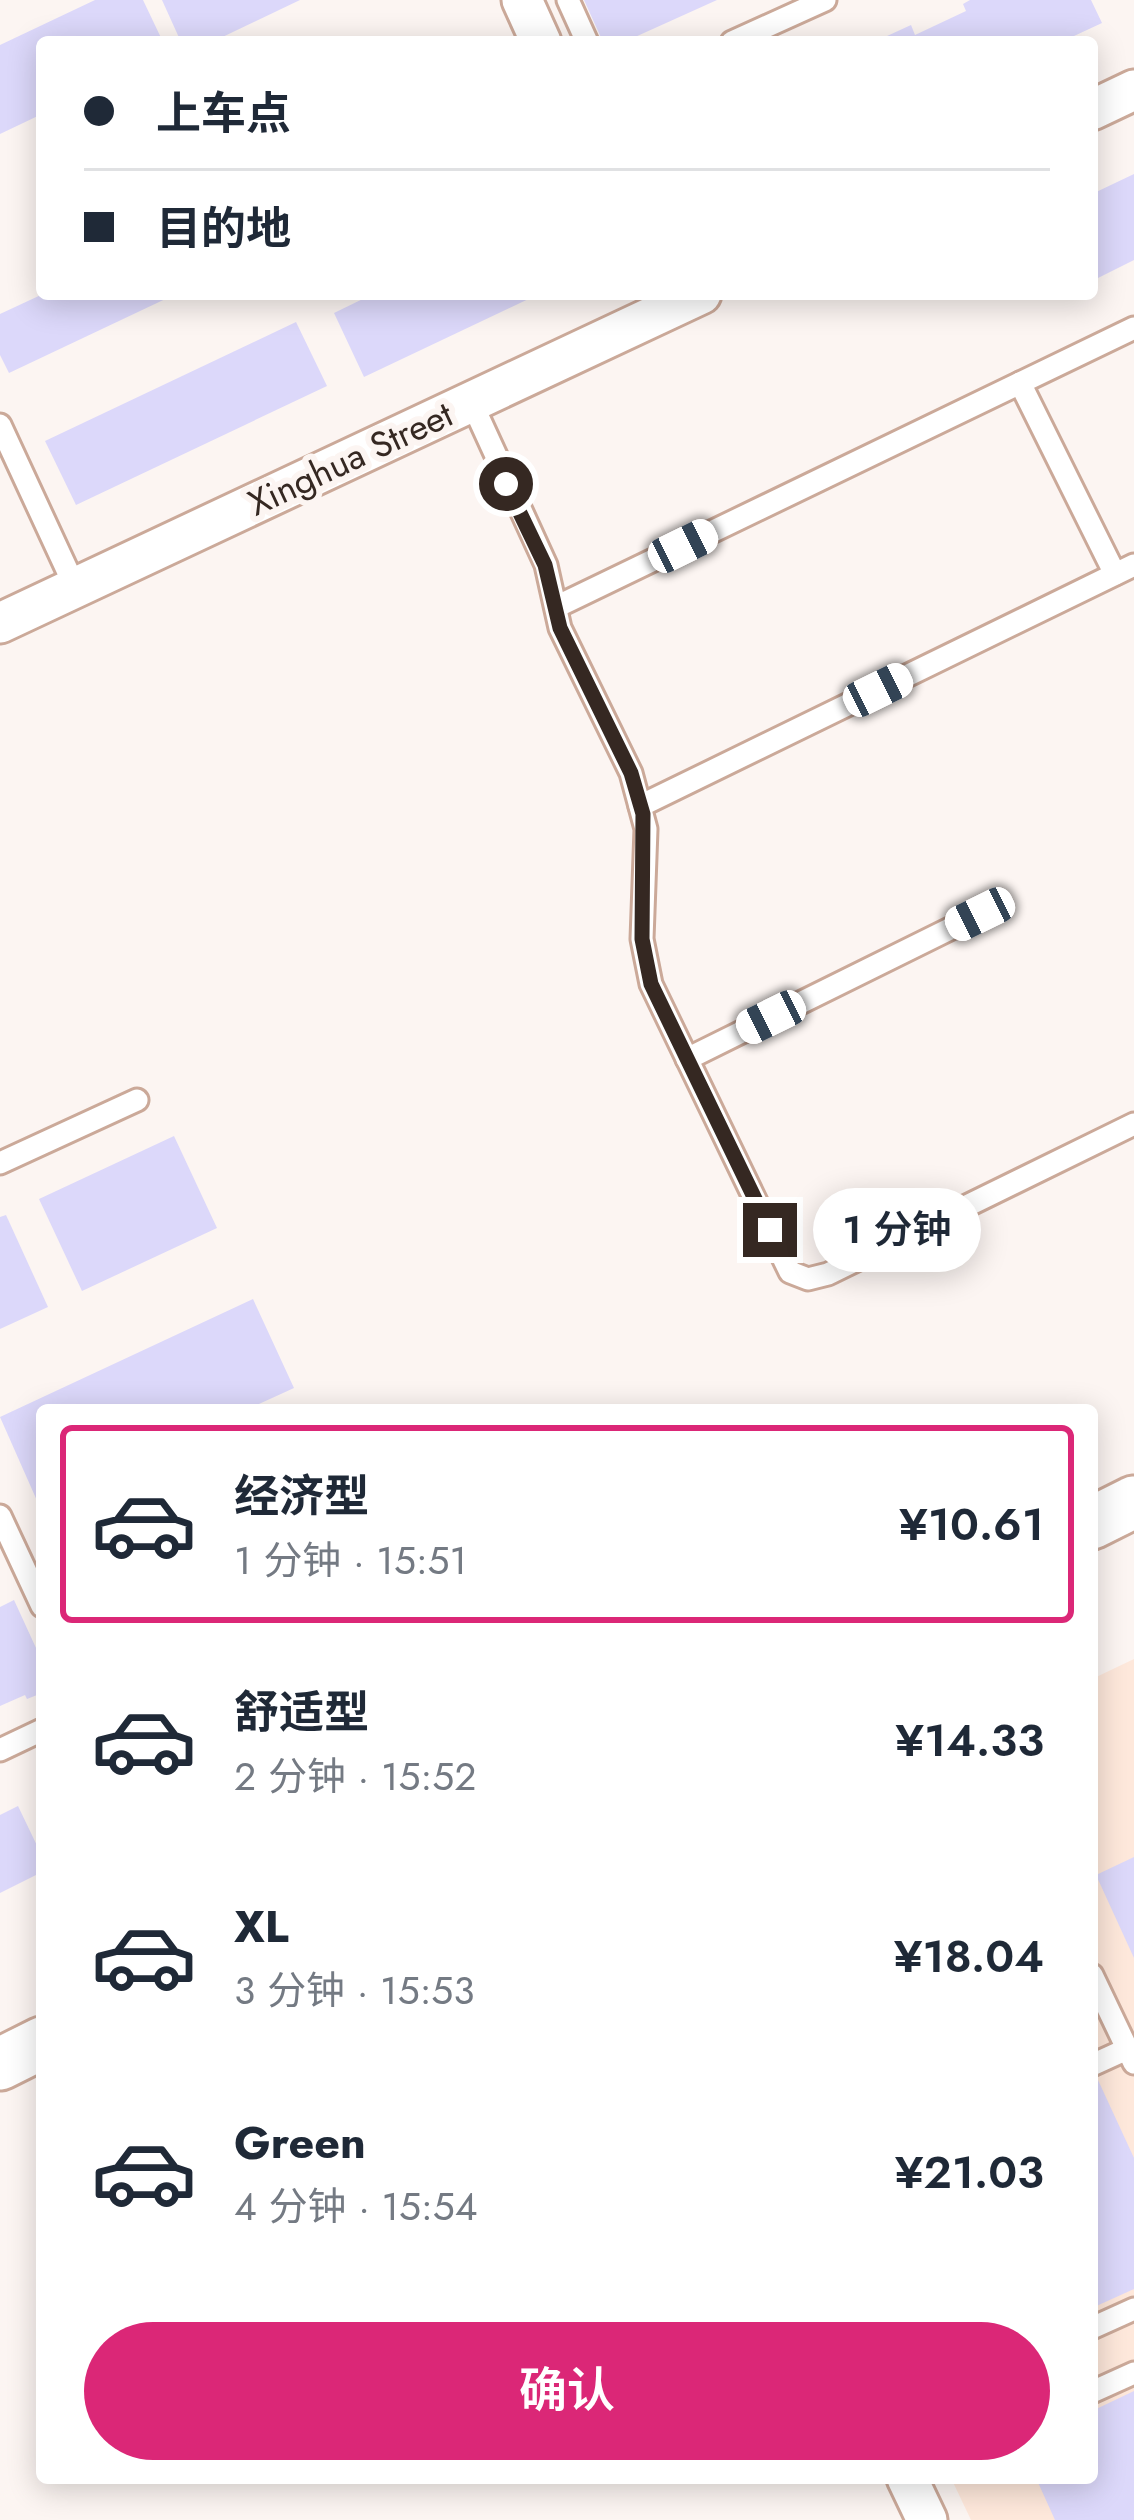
<!DOCTYPE html>
<html lang="zh">
<meta charset="utf-8">
<style>
:root{--surface:#fff;--page:#f6f6f7;--text:#1f2937;--muted:#747a83;--line:#e0e1e3;--accent:#db2777}
body{margin:0;font-family:Jost,"Noto Sans SC",sans-serif;background:var(--page);color:var(--text);height:100vh;display:flex;flex-direction:column;font-size:45px;white-space:nowrap}
*{box-sizing:border-box;margin:0}
p{font-size:39px;color:var(--muted)}
.icon{flex:none;width:66px;height:66px;fill:none;stroke:currentColor;stroke-width:2;stroke-linecap:round;stroke-linejoin:round}
.map{position:relative;flex:1;overflow:hidden}
.panel{position:absolute;left:36px;top:1404px;width:1062px;height:1080px;display:flex;flex-direction:column;background:var(--surface);border-radius:12px;box-shadow:0 6px 30px #0003}
.panel>*{flex:none}
.hud{position:absolute;left:36px;top:36px;width:1062px;height:264px;border-radius:12px;box-shadow:0 6px 30px #0003;display:grid;align-content:center;height:264px;padding:0 48px;background:var(--surface)}
.end{position:absolute;width:54px;height:54px;margin:-27px;border:15px solid #352822;background:#fff;box-shadow:0 0 0 6px #fff}
.from{border-radius:50%}
.bubble{position:absolute;height:84px;border-radius:42px;background:var(--surface);box-shadow:0 6px 30px #0003;font-size:39px;font-weight:600;line-height:84px;text-align:center}
.car{position:absolute;width:36px;height:72px;margin:-36px -18px;border-radius:15px;box-shadow:0 0 9px 3px #0007;background:linear-gradient(#fff 24%,#345 0 40%,#fff 0 76%,#345 0 86%,#fff 0)}
.hud b{display:flex;align-items:center;gap:42px;height:114px;font-size:45px}
.hud b+b{border-top:3px solid var(--line)}
.hud i{width:30px;height:30px;background:var(--text)}
ul{padding:21px 0 0;list-style:none}
li{display:flex;align-items:center;gap:36px;height:198px;margin:0 24px 18px;padding:0 24px;border:6px solid transparent;border-radius:12px}
li div{flex:1}
li b{display:block;font-size:45px}
li em{font-style:normal;font-weight:600}
li.current{border-color:var(--accent)}
li>.icon{width:108px;height:108px;stroke-width:1.5}
.primary-button{display:flex;gap:24px;margin-top:auto;padding:24px 48px}
.primary-button a{flex:1;height:138px;border-radius:72px;background:var(--accent);color:#fff;font-size:48px;font-weight:600;line-height:138px;text-align:center}
.map>svg:first-child{display:block}
</style>
<div class="map">
<svg width="1134" height="2520" viewBox="0 0 1134 2520">
<rect width="100%" height="100%" fill="#fcf5f2"/>
<polygon fill="#fee8db" points="1134,1659 1134,2520 971,2520 951,2478 1092,2478 1092,1679"/>
<g fill="#dcd8fa">
<polygon points="95,0 143,0 163,42 42,42 42,114 0,134 0,45"/>
<polygon points="162,0 300,0 212,42 181,42"/>
<polygon points="584,0 717,0 624,42 603,42"/>
<polygon points="970,0 1091,0 1102,23 1074,36 1077,42 874,42 911,25 915,35 966,11 963,4"/>
<polygon points="1134,174 1134,260 1092,281 1092,194"/>
<polygon points="43,294 176,294 9,373 0,355 0,314"/>
<polygon points="373,294 539,294 364,377 334,313"/>
<polygon points="296,322 327,386 76,505 45,441"/>
<polygon points="174,1136 217,1228 82,1291 39,1199"/>
<polygon points="6,1215 48,1307 0,1329 0,1217"/>
<polygon points="253,1299 294,1388 246,1410 42,1410 42,1512 0,1417"/>
<polygon points="14,1600 42,1661 42,1693 27,1699 25,1695 0,1706 0,1607"/>
<polygon points="18,1806 42,1856 42,1872 0,1893 0,1815"/>
<polygon points="1134,1857 1134,1958 1096,1875"/>
<polygon points="1098,2080 1134,2158 1134,2289 1092,2308 1092,2083"/>
<polygon points="1134,2391 1134,2520 1055,2520 1036,2478 1092,2478 1092,2411"/>
</g>
<g fill="none" stroke-linecap="round" stroke-linejoin="round">
<g stroke="#cba999" stroke-width="27">
<g id="service">
<polyline points="568,0 587,42"/>
<polyline points="732,42 825,0"/>
<polyline points="1020,383 1115,574"/>
<polyline points="471,401 546,565 560,628 631,773 646,829 642,939 651,984 790,1272 808,1279 828,1274 1134,1124"/>
<polyline points="0,425 75,587"/>
<polyline points="556,607 1134,328"/>
<polyline points="640,806 1134,565"/>
<polyline points="687,1059 980,914"/>
<polyline points="0,1163 137,1100"/>
<polyline points="0,1516 42,1606"/>
<polyline points="0,1750 42,1730"/>
<polyline points="1092,1975 1134,2063"/>
<polyline points="1092,2065 1127,2049"/>
<polyline points="1092,2328 1134,2309"/>
<polyline points="1092,2392 1134,2373"/>
</g>
</g>
<g stroke="#cba999" stroke-width="45">
<g id="minor">
<polyline points="522,0 541,42"/>
<polyline points="1092,110 1134,90"/>
<polyline points="0,623 701,294"/>
<polyline points="907,2478 927,2520"/>
</g>
</g>
<g stroke="#cba999" stroke-width="57">
<g id="tertiary">
<polyline points="1092,1523 1134,1502"/>
<polyline points="0,2064 42,2043"/>
</g>
</g>
<use href="#service" stroke="#fff" stroke-width="21"/>
<use href="#minor" stroke="#fff" stroke-width="39"/>
<use href="#tertiary" stroke="#fff" stroke-width="51"/>
</g>
<g fill="none" stroke-linecap="round" stroke-linejoin="round">
<polyline stroke="#352822" stroke-width="15" points="506,484 545,565 560,628 631,773 643,814 642,939 651,984 770,1230"/>
</g>
<g text-anchor="middle" dominant-baseline="central" stroke-width="12" stroke-linejoin="round" paint-order="stroke">
<g font-size="36" fill="#352822" stroke="#fcf5f2">
<text transform="translate(350 458) rotate(-25)">Xinghua Street</text>
</g>
</g>
</svg>
<i class="end from" style="left:506px;top:484px"></i>
<i class="end" style="left:770px;top:1230px"></i>
<div class="bubble" style="left:813px;top:1188px;width:168px">1 分钟</div>
<i class="car" style="left:683px;top:546px;rotate:64deg"></i>
<i class="car" style="left:878px;top:690px;rotate:64deg"></i>
<i class="car" style="left:980px;top:914px;rotate:244deg"></i>
<i class="car" style="left:771px;top:1017px;rotate:244deg"></i>
<div class="hud">
<b><i class="from"></i>上车点</b>
<b><i></i>目的地</b>
</div>
<section class="panel">
<ul>
<li class="current"><svg class="icon" aria-label="car" viewBox="0 0 24 24"><path d="M5 17H2v-5l4-1 3-4h7l3 4 3 1v5h-3M9 17h6M6 11h13"/><circle cx="7" cy="17" r="2"/><circle cx="17" cy="17" r="2"/></svg><div><b>经济型</b><p>1 分钟 · 15:51</p></div><em>¥10.61</em></li>
<li><svg class="icon" aria-label="car" viewBox="0 0 24 24"><path d="M5 17H2v-5l4-1 3-4h7l3 4 3 1v5h-3M9 17h6M6 11h13"/><circle cx="7" cy="17" r="2"/><circle cx="17" cy="17" r="2"/></svg><div><b>舒适型</b><p>2 分钟 · 15:52</p></div><em>¥14.33</em></li>
<li><svg class="icon" aria-label="car" viewBox="0 0 24 24"><path d="M5 17H2v-5l4-1 3-4h7l3 4 3 1v5h-3M9 17h6M6 11h13"/><circle cx="7" cy="17" r="2"/><circle cx="17" cy="17" r="2"/></svg><div><b>XL</b><p>3 分钟 · 15:53</p></div><em>¥18.04</em></li>
<li><svg class="icon" aria-label="car" viewBox="0 0 24 24"><path d="M5 17H2v-5l4-1 3-4h7l3 4 3 1v5h-3M9 17h6M6 11h13"/><circle cx="7" cy="17" r="2"/><circle cx="17" cy="17" r="2"/></svg><div><b>Green</b><p>4 分钟 · 15:54</p></div><em>¥21.03</em></li>
</ul>
<div class="primary-button"><a>确认</a></div>
</section>
</div>
